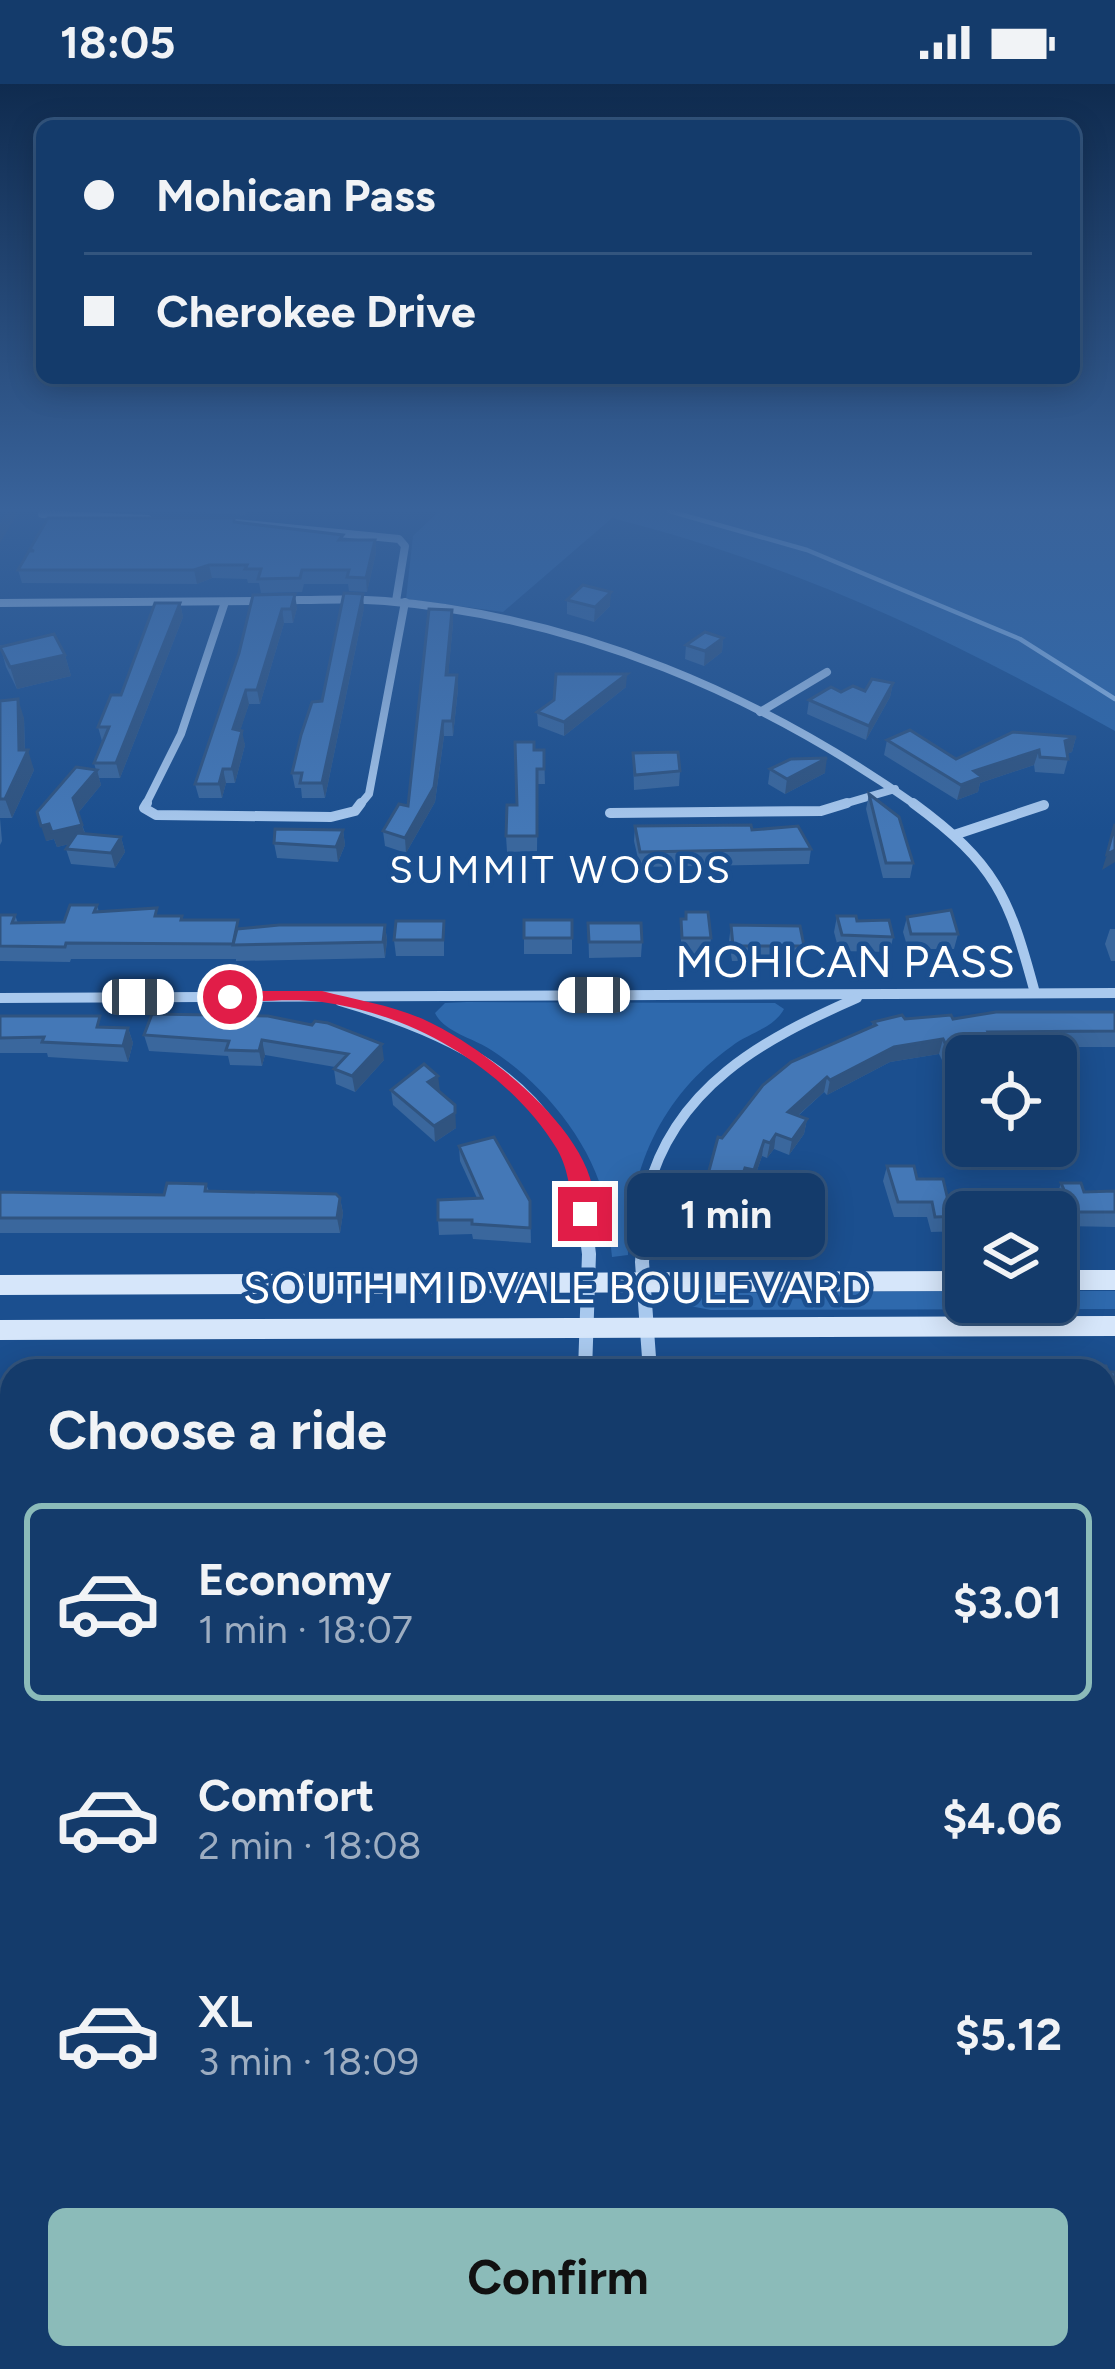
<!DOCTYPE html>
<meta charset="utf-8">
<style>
:root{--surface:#143b6b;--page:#1d4271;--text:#f1f3f6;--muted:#9dadc1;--line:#33557e;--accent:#8bbbb9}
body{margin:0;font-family:Figtree,sans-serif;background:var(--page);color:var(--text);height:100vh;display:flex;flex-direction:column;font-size:45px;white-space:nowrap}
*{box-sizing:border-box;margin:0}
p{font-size:39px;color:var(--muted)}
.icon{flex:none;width:66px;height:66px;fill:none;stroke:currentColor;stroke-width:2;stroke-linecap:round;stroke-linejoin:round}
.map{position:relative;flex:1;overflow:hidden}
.panel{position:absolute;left:0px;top:1275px;width:1116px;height:1011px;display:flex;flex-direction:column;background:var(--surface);border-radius:36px 36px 0 0;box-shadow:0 6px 30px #0003,0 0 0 3px var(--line)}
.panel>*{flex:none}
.guide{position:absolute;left:36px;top:36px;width:1044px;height:264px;border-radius:18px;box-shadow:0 6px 30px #0003,0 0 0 3px var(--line);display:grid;align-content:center;height:264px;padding:0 48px;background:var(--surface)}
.buttons{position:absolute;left:945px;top:951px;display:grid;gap:24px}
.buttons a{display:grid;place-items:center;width:132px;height:132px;border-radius:18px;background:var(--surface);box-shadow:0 6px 30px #0003,0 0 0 3px var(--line);font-size:60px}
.end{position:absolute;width:54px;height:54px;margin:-27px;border:15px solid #e11d48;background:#fff;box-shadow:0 0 0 6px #fff}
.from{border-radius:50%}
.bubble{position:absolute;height:84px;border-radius:18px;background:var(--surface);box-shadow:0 6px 30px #0003,0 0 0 3px var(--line);font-size:39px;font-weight:700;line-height:84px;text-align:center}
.car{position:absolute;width:36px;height:72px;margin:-36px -18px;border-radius:15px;box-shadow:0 0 9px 3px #0007;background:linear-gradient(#fff 24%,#345 0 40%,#fff 0 76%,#345 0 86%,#fff 0)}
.guide b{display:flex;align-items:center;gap:42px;height:114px;font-size:45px}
.guide b+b{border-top:3px solid var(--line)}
.guide i{width:30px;height:30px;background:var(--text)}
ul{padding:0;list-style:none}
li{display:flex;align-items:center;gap:36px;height:198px;margin:0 24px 18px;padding:0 24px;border:6px solid transparent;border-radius:18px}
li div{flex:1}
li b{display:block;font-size:45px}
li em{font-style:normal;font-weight:700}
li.selected{border-color:var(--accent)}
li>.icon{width:108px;height:108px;stroke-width:1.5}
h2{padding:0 48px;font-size:54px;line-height:144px}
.cta{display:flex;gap:24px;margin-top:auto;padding:24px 48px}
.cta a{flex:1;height:138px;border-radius:18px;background:var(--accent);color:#111;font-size:48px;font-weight:700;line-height:138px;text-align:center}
.status{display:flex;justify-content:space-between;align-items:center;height:84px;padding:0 60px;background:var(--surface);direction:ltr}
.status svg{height:33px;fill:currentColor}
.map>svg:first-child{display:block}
</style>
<div class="status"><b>18:05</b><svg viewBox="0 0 49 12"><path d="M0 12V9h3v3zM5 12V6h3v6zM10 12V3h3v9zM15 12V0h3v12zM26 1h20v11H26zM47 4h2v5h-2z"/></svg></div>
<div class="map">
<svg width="1115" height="2285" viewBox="0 0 1115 2285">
<rect width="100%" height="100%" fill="#1b4f8f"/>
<g fill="#2e69ad">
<path d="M 439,427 L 1115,427 L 1115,647 C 950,554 796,481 612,434 L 503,528 L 406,515 L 413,452 Z"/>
<path d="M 467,918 L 775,919 L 784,925 C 774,944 749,949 732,962 C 661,1012 628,1086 628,1171 L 612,1173 C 610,1155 610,1135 605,1117 C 591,1057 540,996 488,964 C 472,954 443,947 435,929 L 445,919 Z"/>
<polygon points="966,1207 966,1218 1056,1218 1056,1207 1115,1207 1115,1225 711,1226 679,1220 710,1209"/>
</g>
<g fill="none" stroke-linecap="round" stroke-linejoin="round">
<polyline stroke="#9cc4f0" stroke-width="4.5" points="669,427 807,466 1020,555 1115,615"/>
<g stroke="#a9c9ee" stroke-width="8">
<polyline points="42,430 148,435"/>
<polyline points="235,439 399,455 405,462 396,517"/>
<path d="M 0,519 C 86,518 171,518 257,517 C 299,517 343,513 385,517 C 578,533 761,611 917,722"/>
<polyline points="760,628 827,588"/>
<polyline points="145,722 181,650 225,518"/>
<polyline points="359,722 369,710 405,518"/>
<polyline points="837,722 895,705"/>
</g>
<g stroke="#a9c9ee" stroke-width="10">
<polyline points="147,719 144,724 156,731 331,733 355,727 361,719"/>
<path d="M 913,719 C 996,780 1009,812 1035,909"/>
<polyline points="610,729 821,727 847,719"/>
<polyline points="954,751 1044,721"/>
<polyline points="0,914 1115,909"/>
<path d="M 340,917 C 443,947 553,993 582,1109"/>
<path d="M 647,1109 C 674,1003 763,955 857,914"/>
</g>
<g stroke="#a9c9ee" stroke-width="14">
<polyline points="581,1106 589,1170 585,1287"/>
<polyline points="648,1106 642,1178 650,1287"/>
<polyline points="1104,1595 1115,1582"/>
</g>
<g stroke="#a9c9ee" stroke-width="18">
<polyline points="1104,1672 1115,1696"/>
<polyline points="620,2274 621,2285"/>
<polyline points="726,2274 729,2285"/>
</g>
<g fill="#d6e6fa" fill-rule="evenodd">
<rect x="1056" y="1186" width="59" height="20"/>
<polygon points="966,1187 966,1207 0,1211 0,1191"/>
<polygon points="1115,1232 1115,1252 0,1256 0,1236"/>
</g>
</g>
<g fill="#3a679d">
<polygon points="179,427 246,427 245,431"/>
<polygon points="235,438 343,451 343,456 375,456 376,469 367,508 349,507 348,500 304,500 302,508 261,509 259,499 248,499 247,495 212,494 197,500 22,499 18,486"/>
<polygon points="253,511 297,524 293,539 284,539 260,620 249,620 240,646 245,661 235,699 226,699 222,714 199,714 195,700 239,569"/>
<polygon points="567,516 610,522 594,538 567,530"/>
<polygon points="180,519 183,533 120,694 99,694 101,701 78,729 85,749 121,753 125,768 115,784 71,780 66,765 69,760 57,763 54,755 46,757 96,686 94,679 102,657 98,643 121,611"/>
<polygon points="364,524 325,714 302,714 301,704 295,704 292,689 322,617"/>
<polygon points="452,526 453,540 448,591 457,591 458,605 453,652 444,652 435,718 406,769 385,762 383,747 408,722"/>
<polygon points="723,554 722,568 704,582 685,575 686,561"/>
<polygon points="0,561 65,571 71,592 17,605 6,583"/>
<polygon points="893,599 890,613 866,656 807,630 809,616 841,608 865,607"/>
<polygon points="626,603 564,652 538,642 537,628 554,616"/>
<polygon points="0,617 24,634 25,666 34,686 12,734 0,734 2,757 0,761"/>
<polygon points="1076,653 1072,668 1067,670 1068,675 1064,690 1035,688 1034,681 980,699 978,708 957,716 884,671 887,656 956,675"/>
<polygon points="534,666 544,666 545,700 538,700 537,767 507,768 506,752"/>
<polygon points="633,669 680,687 679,702 634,706"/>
<polygon points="770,685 825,689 785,710 768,700"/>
<polygon points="869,710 913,779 910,794 883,794 866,725"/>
<polygon points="635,742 752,746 811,765 809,780 640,783 634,757"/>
<polygon points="343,746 345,761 338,778 277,774 274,759"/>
<polygon points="97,821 99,828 159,832 240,845 385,841 387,856 385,874 236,877 236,875 71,875 70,878 0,877 0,831 15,831 18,839 64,838"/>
<polygon points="686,828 711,854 709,870 681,870 681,835 685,835"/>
<polygon points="837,832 857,837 893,853 890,868 839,867 834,848"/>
<polygon points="907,833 958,850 954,865 908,865 903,848"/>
<rect x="524" y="836" width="48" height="34"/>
<polygon points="444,837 444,872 396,872 394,856"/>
<polygon points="588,839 642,858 641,873 589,874"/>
<polygon points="731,841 804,862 801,877 732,877 729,857"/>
<polygon points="1110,845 1115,845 1115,877 1111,877 1105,860"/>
<polygon points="1115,928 1115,963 995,963 993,972 966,972 966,979 943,978 939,970 890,978 827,1011 824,1008 798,1032 807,1035 804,1050 789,1071 774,1065 767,1074 762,1072 752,1101 742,1099 736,1120 785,1143 782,1158 704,1161 701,1124 703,1109 722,1054 872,943 873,938"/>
<polygon points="152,930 384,976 355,1008 336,1000 334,985 335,983 265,971 262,982 230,981 228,972 149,967 144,951"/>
<polygon points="0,932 103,943 128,944 133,959 128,978 48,973 47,969 0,969"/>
<polygon points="391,1006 439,1007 456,1044 435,1058 393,1021"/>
<polygon points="459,1062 530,1117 531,1159 473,1155 472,1150 439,1151 438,1136 477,1114 460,1077"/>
<polygon points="887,1082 917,1095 948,1116 985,1115 988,1108 1058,1108 1061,1099 1084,1108 1115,1107 1115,1143 1064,1142 1062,1146 1056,1146 1056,1128 966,1128 966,1147 931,1148 927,1133 894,1133 883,1097"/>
<polygon points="206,1100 209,1107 340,1114 343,1129 340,1149 0,1149 0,1108 164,1111"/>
<polygon points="1104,1287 1115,1288 1115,1330 1104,1330"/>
<polygon points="1107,1450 1115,1450 1115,1495 1108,1495 1104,1481 1104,1455"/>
<rect x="0" y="1713" width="12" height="116"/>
<polygon points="1115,1805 1115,1891 1107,1859 1104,1859 1104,1806"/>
<polygon points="1115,2179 1115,2266 1104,2194 1104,2181"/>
</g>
<g fill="#305480">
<polygon points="7,427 19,427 0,459 0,439"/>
<polygon points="375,456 376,469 367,508 366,494"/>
<polygon points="209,481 212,494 197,500 194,486"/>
<polygon points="611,508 610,522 594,538 595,523"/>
<polygon points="295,510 297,524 293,539 291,525"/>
<polygon points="363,510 364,524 325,714 322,699"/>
<polygon points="180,519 183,533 120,694 116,679"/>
<polygon points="282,525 284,539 260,620 257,606"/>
<polygon points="452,526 453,540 447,605 446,591"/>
<polygon points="723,554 722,568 704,582 705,567"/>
<polygon points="65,571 71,592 17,605 10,583"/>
<polygon points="627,590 626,603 564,652 564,638"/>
<polygon points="457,591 458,605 453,652 452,637"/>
<polygon points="893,599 890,613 866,656 869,642"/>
<polygon points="246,606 249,620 236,660 233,645"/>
<polygon points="18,615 24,634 25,672 28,666 34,686 12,734 5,715 19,666"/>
<polygon points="443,637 444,652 435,718 406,769 405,754"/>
<polygon points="242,647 245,661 235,699 232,685"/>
<polygon points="1076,653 1072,668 1061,672 1065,657"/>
<polygon points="1039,666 1034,681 980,699 978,708 957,716 961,701 974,687"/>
<polygon points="827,674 825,689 785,710 787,695"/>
<polygon points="223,685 226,699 222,714 219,700"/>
<polygon points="97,686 101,701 78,729 73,714"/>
<polygon points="49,740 82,741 87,756 57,763 54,755 46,757 41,742"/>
<polygon points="343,746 345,761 338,778 336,763"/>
<polygon points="121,753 125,768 115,784 111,769"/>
<polygon points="1115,766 1115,778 1102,786 1107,770"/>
<polygon points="385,841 387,856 385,874 383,858"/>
<polygon points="128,944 133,959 128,978 123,962"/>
<polygon points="943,955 939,970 890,978 827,1011 830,996 894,963"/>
<polygon points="262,956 265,971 262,982 259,967"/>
<polygon points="382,960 384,976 355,1008 352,992"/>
<polygon points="438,992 440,1007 428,998"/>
<polygon points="827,993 824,1008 785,1043 788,1028"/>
<polygon points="455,1021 456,1044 435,1058 434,1042"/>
<polygon points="807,1035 804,1050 789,1071 792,1056"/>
<polygon points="776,1050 774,1065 767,1074 770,1059"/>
<polygon points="764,1057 762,1072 752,1101 754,1086"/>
<polygon points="340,1114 343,1129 340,1149 337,1134"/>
<polygon points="76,2274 86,2274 87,2284 75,2285"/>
</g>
<g fill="#4478b7" stroke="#305480" stroke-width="3">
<polygon points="48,434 234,434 234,438 343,451 339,456 375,456 366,494 347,493 349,486 302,486 300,494 258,495 261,485 245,485 247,481 209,481 194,486 18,486 29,467 34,467 30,465"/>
<polygon points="583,501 611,508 595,523 567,516"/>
<polygon points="344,509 363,510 322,699 300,699 302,689 292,689 301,651 312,618 322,617"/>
<polygon points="295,510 291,525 282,525 257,606 246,606 233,645 242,647 232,685 223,685 219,700 195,700 239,569 253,511"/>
<polygon points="155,519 180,519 116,679 94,679 109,643 98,643 111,611 121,611"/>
<polygon points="429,525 452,526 446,591 457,591 452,637 443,637 434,703 405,754 383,747 399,720 408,722"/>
<polygon points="705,548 723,554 705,567 686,561"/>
<polygon points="54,550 65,571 10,583 0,563"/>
<polygon points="556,590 627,590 564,638 537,628 554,616"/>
<polygon points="872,595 893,599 869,642 809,616 831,603 841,608 853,602 865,607"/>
<polygon points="18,615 19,666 28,666 5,715 0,715 0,617"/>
<polygon points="910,646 956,675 1013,648 1076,653 1065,657 1068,675 1040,673 1039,666 974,687 982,693 961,701 887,656"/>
<polygon points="515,658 534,658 534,666 544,666 544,685 537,685 537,752 506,752 507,721 517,721"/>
<polygon points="678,668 680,687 635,691 633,669"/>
<polygon points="827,674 787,695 770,685 791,675"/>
<polygon points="76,683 97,686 73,714 82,741 52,748 49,740 41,742 37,728"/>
<polygon points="869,710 899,733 913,779 886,779"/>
<polygon points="1115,740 1115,766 1107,770"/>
<polygon points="751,741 752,746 798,742 811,765 640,768 635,742"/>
<polygon points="275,745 343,746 336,763 274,759"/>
<polygon points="77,749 121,753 111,769 66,765"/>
<polygon points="70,821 97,821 94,828 157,824 155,832 182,832 181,836 238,836 233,860 66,859 65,863 0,862 0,831 15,831 12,839 64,838"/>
<polygon points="951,826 958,850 911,850 907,833"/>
<polygon points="686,828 708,828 711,854 682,854 681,835 686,835"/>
<polygon points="837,832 856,832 857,837 889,836 893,853 842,851"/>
<rect x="524" y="836" width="48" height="18"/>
<polygon points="396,837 444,837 443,856 394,856"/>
<polygon points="588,839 641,839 642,858 589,858"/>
<polygon points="279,841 385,841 383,858 233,861 237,845"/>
<polygon points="731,841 800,842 804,862 733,862"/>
<polygon points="996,928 1115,928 1115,947 988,948 996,964 947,963 943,955 894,963 830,996 827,993 788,1028 807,1035 792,1056 776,1050 770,1059 764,1057 754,1086 745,1084 733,1120 782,1122 785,1143 706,1147 703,1109 718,1053 722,1054 763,1001 791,978 876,941 873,938 902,931 905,935 951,931 953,935"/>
<polygon points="152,930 268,932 312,941 315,937 328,939 382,960 352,992 334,985 348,970 262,956 259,967 226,966 229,957 144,951"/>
<polygon points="0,932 100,932 97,943 128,944 123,962 42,958 44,953 0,954"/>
<polygon points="424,980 438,992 428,998 455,1021 455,1029 434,1042 391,1006"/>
<polygon points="494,1053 530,1117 530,1144 472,1140 472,1136 438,1136 438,1116 482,1114 459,1062"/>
<polygon points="887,1082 914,1082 917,1095 943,1095 948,1116 990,1115 988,1108 1065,1108 1061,1099 1081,1099 1084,1108 1115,1107 1115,1128 1067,1128 1069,1131 1056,1131 1056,1128 966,1128 966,1132 935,1133 932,1118 898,1118"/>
<polygon points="167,1099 206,1100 205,1107 336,1110 340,1114 337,1134 0,1134 0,1108 164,1111"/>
<polygon points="764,1278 765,1287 713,1287 713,1279"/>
<polygon points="1084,1281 1106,1282 1108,1288 1115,1288 1115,1314 1104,1314 1104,1287 963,1286"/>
<polygon points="881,1285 922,1285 922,1287 882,1287"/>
<polygon points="1107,1450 1115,1450 1115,1477"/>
<rect x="0" y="1713" width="12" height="103"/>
<polygon points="1115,1805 1115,1847 1104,1847 1104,1806"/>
<polygon points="1115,2201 1115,2265 1104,2265 1104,2202"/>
<polygon points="12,2236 12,2274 76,2274 77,2284 51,2285 51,2280 37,2285 10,2285 8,2237"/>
</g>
<linearGradient id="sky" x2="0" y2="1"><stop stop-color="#0f2b4f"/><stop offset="0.57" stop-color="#39639b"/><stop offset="1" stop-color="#39639b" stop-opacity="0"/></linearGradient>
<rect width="1115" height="747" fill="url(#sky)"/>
<path fill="#e11d48" d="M 322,907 C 356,916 397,922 429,938 C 487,965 612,1061 592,1135 L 578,1135 C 569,1112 570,1087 557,1065 C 508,985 413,930 322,918 C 292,914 259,918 230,918 L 221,913 L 230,907 Z"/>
<g text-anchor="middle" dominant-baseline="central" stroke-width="9" stroke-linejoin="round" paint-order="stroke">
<g font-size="39" letter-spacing="3" fill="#fff" stroke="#1b4f8f">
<text x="561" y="785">SUMMIT WOODS</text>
</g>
<g font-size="45" fill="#fff" stroke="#1b4f8f">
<text x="845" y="877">MOHICAN PASS</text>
<text x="557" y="1203">SOUTH MIDVALE BOULEVARD</text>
</g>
</g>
</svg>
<div class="buttons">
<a><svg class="icon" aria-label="locate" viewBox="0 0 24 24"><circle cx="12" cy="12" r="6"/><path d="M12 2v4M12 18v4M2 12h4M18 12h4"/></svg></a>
<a><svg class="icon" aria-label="layers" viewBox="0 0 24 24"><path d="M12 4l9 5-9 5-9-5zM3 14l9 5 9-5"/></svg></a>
</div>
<i class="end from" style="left:230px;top:913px"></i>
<i class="end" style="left:585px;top:1130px"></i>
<div class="bubble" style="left:627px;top:1089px;width:198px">1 min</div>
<i class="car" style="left:594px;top:911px;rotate:270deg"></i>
<i class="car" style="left:138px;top:913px;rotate:90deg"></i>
<div class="guide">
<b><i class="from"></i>Mohican Pass</b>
<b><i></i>Cherokee Drive</b>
</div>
<section class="panel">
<h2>Choose a ride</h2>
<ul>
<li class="selected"><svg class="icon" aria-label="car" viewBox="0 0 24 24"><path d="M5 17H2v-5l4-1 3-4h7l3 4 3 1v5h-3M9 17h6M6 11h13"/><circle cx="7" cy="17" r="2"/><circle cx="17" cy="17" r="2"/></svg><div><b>Economy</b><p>1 min · 18:07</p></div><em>$3.01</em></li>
<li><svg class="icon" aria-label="car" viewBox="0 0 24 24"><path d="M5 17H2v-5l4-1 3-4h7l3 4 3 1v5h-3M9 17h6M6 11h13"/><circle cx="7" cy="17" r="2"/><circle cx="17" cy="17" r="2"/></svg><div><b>Comfort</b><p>2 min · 18:08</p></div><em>$4.06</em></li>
<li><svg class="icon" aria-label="car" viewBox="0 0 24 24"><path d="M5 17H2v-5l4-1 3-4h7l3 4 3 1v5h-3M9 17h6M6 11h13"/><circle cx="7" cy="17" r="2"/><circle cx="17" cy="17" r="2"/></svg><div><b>XL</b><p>3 min · 18:09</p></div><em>$5.12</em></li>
</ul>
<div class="cta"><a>Confirm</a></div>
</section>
</div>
